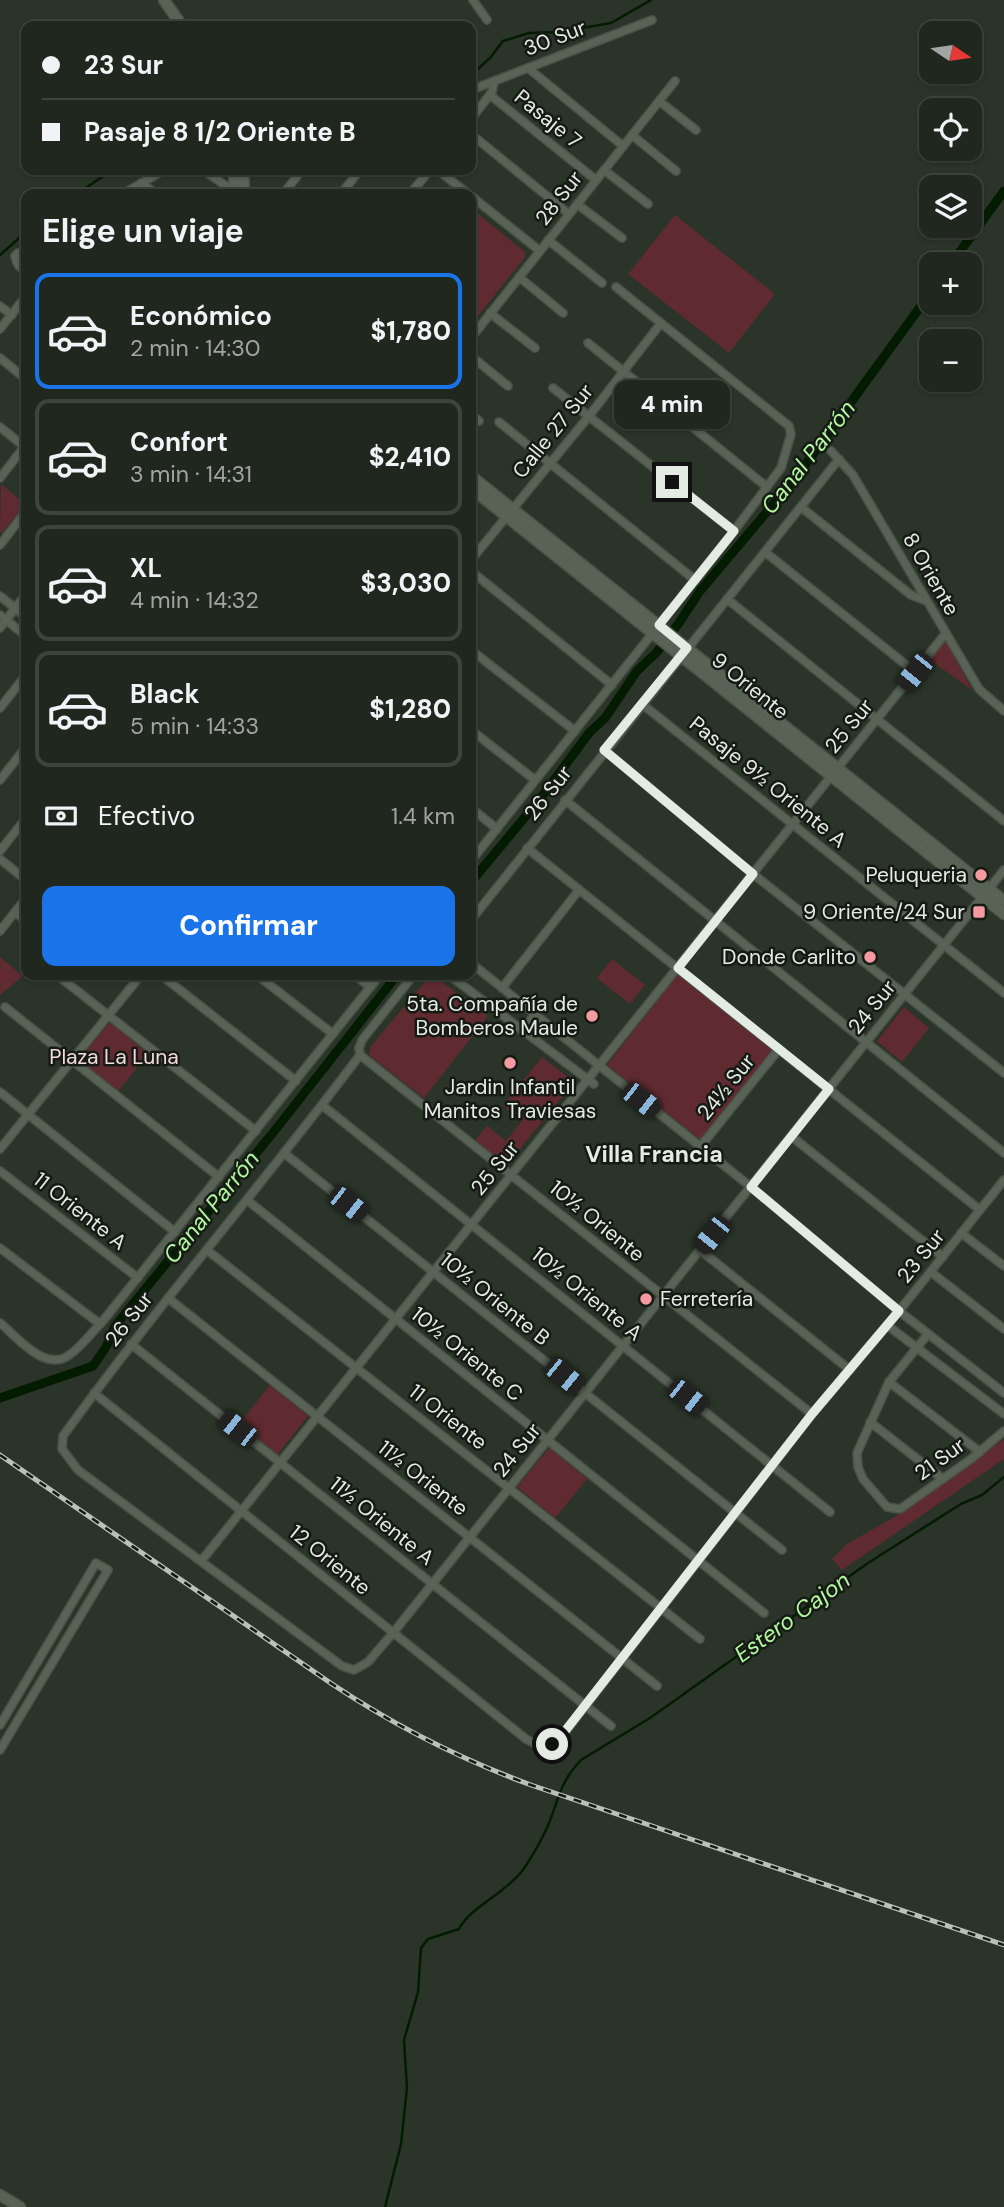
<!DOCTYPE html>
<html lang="es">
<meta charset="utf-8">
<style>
:root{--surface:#20271e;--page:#2d332b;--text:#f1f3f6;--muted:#a2a5a4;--line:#3d443c;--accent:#1a73e8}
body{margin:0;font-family:"DM Sans",sans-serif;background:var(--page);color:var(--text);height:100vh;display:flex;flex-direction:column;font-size:26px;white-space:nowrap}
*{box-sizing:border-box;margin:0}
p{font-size:23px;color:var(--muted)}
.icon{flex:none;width:38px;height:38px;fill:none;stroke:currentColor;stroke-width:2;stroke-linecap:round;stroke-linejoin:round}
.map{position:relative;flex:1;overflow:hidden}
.details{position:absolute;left:21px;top:189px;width:455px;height:791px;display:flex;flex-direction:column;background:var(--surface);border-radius:14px;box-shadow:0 2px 5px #0004,0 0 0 2px var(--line)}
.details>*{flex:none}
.top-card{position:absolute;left:21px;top:21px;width:455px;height:154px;border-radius:14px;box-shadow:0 2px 5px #0004,0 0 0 2px var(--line);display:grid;align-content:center;height:154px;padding:0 21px;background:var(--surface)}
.needle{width:46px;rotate:103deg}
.buttons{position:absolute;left:919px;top:21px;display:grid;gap:14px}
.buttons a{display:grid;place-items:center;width:63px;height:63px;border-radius:14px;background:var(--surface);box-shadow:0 2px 5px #0004,0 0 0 2px var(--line);font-size:35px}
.end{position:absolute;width:32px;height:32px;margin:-16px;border:9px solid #e4ebe3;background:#111;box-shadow:0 0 0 4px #111}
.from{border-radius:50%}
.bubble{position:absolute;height:49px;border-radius:14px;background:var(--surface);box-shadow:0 2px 5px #0004,0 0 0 2px var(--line);font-size:23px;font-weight:800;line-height:49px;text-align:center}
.car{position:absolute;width:21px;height:42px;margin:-21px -10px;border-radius:9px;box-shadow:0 0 5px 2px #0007;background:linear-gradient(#222 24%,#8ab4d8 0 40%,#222 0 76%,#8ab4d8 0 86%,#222 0)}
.top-card b{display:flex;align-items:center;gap:24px;height:66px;font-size:26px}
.top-card b+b{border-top:2px solid var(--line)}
.top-card i{width:18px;height:18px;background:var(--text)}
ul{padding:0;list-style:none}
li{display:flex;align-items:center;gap:21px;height:116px;margin:0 14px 10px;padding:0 7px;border:4px solid var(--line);border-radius:14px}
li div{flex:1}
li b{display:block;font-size:26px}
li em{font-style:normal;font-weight:800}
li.on{border-color:var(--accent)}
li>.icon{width:63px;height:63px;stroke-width:1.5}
h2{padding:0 21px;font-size:32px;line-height:84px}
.pay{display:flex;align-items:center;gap:18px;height:77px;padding:0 21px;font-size:26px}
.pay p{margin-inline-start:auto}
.primary-button{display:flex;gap:14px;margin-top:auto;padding:14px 21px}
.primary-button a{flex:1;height:80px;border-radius:14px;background:var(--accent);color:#fff;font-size:28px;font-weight:800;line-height:80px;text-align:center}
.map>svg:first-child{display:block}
</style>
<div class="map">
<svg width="1004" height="2207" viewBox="0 0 1004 2207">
<rect width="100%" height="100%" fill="#2a3428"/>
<g fill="#5f2b30">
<polygon points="471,208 525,252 525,257 478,316 471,311"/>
<polygon points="675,215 775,294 729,353 628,274"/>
<polygon points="1,484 25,504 2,533 0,531"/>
<polygon points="945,640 973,691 930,660"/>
<polygon points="0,957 23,976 0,995"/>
<polygon points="612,959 645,985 630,1004 597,978"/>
<polygon points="679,973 773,1048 773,1052 702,1141 607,1065"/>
<polygon points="428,978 438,979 488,1016 424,1098 369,1055 371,1046"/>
<polygon points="904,1007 929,1028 902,1062 877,1041"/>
<polygon points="110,1022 148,1054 118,1091 79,1059"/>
<polygon points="542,1057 574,1082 506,1166 475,1140 487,1126 506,1141 522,1121 503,1106"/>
<polygon points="270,1385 308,1416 277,1455 239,1424"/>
<polygon points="1004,1439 1004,1459 842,1570 832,1559 847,1544 896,1516"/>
<polygon points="549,1448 587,1479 555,1518 517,1487"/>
</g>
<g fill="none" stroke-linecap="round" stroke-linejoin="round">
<g stroke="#031c00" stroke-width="2.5">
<polyline points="471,75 490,58 503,41 529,33 559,32 611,23 651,0"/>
<polyline points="77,194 112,170"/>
<polyline points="0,255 26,232"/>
<path d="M 385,2207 L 401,2144 L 407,2088 L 404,2040 L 418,1992 L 421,1948 L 428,1939 L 459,1929 C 469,1908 507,1892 523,1870 C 531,1858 539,1845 545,1832 C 559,1803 557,1785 581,1760 L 650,1718 L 868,1563 L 961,1504 L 982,1495 L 1004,1477"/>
</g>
<g stroke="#031c00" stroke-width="9">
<polyline points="951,264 1004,191"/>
<polyline points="471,882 540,799 589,733 605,718 637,671 656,653 679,623 700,591 798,475 931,292"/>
<polyline points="0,1398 93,1366 106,1347 115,1326 276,1129 397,975"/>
</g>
<g stroke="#495148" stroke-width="10">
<g id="street">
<polyline points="473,0 487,20"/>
<polyline points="528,68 623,146"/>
<polyline points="471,90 652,20"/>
<polyline points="490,95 596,180"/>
<polyline points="659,101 696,130"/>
<polyline points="471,119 492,92 494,81"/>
<polyline points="471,134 569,214"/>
<polyline points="632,135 676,171"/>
<polyline points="203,170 235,192"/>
<polyline points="438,170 468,194"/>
<polyline points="604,170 648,204"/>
<polyline points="141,183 157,194"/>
<polyline points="123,194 164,170"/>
<polyline points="283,194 302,170"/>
<polyline points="341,194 360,170"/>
<polyline points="410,194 430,170"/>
<polyline points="471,196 540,251"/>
<polyline points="577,204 622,238"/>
<polyline points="548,240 602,283"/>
<path d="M 19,266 L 25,261 L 26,257 L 23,253 L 18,253 L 15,256 C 16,264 20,267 26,272"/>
<polyline points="519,277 563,313"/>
<polyline points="0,306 12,315"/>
<polyline points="18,307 26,314"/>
<polyline points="490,313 535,348"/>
<polyline points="0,329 26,296"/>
<polyline points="471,338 675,81"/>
<polyline points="588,343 767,487"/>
<polyline points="471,356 508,386"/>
<polyline points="0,358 26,379"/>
<polyline points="553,388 734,531"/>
<polyline points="471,414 479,421"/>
<polyline points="499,422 695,580"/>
<polyline points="0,427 26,448"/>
<polyline points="831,451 853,475 979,689 1004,711"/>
<polyline points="0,478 24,447"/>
<polyline points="801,507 911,595 927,601"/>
<polyline points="0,545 26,511"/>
<polyline points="765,552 915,672"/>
<polyline points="471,560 589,416 661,323"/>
<polyline points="471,571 612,685"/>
<polyline points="0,596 26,617"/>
<polyline points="727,599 1004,821"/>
<polyline points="0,615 26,636"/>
<polyline points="0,628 26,594"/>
<polyline points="471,650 575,731"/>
<polyline points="642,704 1004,993"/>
<polyline points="0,708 26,675"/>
<polyline points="471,730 535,780"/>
<polyline points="604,750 753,874 1004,1073"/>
<polyline points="0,780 26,747"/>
<polyline points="565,800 1004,1153"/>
<polyline points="471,808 497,829"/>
<polyline points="527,848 980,1210"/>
<polyline points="0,851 26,818"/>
<polyline points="0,859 26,880"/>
<polyline points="471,861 734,531 781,468 791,434 789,426 616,287"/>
<polyline points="15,912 26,921"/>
<polyline points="471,920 839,459"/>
<polyline points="0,931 26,898"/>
<polyline points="471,963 751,1187 899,1311 1004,1393"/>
<polyline points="57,975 256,1131"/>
<polyline points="161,975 296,1081"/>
<polyline points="257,975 333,1034"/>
<polyline points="355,975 370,987"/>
<path d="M 417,975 L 412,977 L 362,1040 L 359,1048 L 360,1055 C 263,1184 157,1306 63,1436 L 62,1449 L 78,1470 L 342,1666 L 354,1670 L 368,1662 L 393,1633 L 1004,870"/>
<polyline points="449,975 594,1084"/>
<polyline points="502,988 579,890"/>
<polyline points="5,1007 219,1177"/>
<polyline points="522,1031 535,1014"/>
<polyline points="360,1055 812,1414"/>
<polyline points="0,1092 175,1232"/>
<polyline points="322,1105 830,1512"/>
<polyline points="791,1136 943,1257"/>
<polyline points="700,1147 779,1049"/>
<polyline points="0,1149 141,975"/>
<polyline points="284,1153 782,1550"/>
<polyline points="0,1171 138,1278"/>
<polyline points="247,1200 764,1613"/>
<polyline points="961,1233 1004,1266"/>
<polyline points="0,1248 100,1324"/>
<polyline points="207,1250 700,1639"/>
<polyline points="700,1250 850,1370"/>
<polyline points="931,1272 1004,1329"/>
<polyline points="168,1298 657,1686"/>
<path d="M 0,1323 C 16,1336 43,1370 66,1357 C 79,1350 91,1333 102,1322 L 380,975"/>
<polyline points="887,1325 1004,1414"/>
<polyline points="928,1334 889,1382 857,1453 858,1467 863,1479 887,1507 900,1509 971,1459 1004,1431"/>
<polyline points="131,1344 611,1726"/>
<polyline points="889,1382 980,1452"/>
<path d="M 94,1393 L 526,1739 C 539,1747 551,1747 562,1736 L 812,1414 L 899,1311 L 1004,1180"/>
<polyline points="870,1422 943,1479"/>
<polyline points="202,1560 946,633"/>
<polyline points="0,1725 96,1563 108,1570 0,1750"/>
</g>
</g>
<g stroke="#495148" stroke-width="13">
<g id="secondary">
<polyline points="164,0 182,26"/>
<polyline points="234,170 235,194"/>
<polyline points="243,170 244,194"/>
<polyline points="471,476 1004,901"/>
<polyline points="471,488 1004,914"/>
<polyline points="0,2195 20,2207"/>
</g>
</g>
<use href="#street" stroke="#586255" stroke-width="7"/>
<use href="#secondary" stroke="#586255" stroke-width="10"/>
<g stroke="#bac1b8" stroke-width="5">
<path id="rail" d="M 0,1455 L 332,1684 C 395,1726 460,1759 531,1785 L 1004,1945"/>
</g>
<use href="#rail" stroke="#161a15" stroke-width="2.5" stroke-dasharray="8" stroke-linecap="butt"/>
</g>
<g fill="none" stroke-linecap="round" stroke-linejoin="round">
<polyline stroke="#e4ebe3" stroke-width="9" points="552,1744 562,1735 812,1414 899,1311 751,1187 829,1089 678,968 753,874 604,750 687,648 659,625 734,531 672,482"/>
</g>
<g fill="#f49aa0" stroke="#161a15" stroke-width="2.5">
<circle cx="981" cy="875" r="7"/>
<rect x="972" y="905" width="14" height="14" rx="3.5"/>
<circle cx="870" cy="957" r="7"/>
<circle cx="592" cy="1016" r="7"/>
<circle cx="510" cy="1063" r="7"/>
<circle cx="646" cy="1299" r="7"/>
</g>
<g text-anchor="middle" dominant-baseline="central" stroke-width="5" stroke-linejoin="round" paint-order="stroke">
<g font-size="21" fill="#e4ebe3" stroke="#161a15">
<text transform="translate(555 38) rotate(-21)">30 Sur</text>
<text transform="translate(548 119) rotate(39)">Pasaje 7</text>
<text transform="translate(559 198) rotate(-52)">28 Sur</text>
<text transform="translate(553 431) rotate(-51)">Calle 27 Sur</text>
<text transform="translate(931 574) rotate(60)">8 Oriente</text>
<text transform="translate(750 686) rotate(39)">9 Oriente</text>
<text transform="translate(849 726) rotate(-51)">25 Sur</text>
<text transform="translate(768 782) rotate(39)">Pasaje 9½ Oriente A</text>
<text transform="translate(548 793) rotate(-52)">26 Sur</text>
<text transform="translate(872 1007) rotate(-51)">24 Sur</text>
<text transform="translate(726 1087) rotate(-51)">24½ Sur</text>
<text transform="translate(495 1168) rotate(-51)">25 Sur</text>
<text transform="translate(80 1211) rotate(38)">11 Oriente A</text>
<text transform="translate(597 1221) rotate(39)">10½ Oriente</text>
<text transform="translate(921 1256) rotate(-51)">23 Sur</text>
<text transform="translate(587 1294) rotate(39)">10½ Oriente A</text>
<text transform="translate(495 1299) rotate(39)">10½ Oriente B</text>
<text transform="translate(129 1319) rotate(-52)">26 Sur</text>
<text transform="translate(467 1354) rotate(39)">10½ Oriente C</text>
<text transform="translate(448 1417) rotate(38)">11 Oriente</text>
<text transform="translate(517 1450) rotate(-51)">24 Sur</text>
<text transform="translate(940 1459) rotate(-36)">21 Sur</text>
<text transform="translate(423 1478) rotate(38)">11½ Oriente</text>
<text transform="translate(382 1521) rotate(39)">11½ Oriente A</text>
<text transform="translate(330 1560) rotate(39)">12 Oriente</text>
</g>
<g font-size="21" fill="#e4ebe3" stroke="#161a15" text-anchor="end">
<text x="967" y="875">Peluqueria</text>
<text x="965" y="912">9 Oriente/24 Sur</text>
<text x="856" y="957">Donde Carlito</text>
<text x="578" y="1004">5ta. Compañía de<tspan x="578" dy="24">Bomberos Maule</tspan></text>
<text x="510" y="1087" text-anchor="middle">Jardin Infantil<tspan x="510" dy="24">Manitos Traviesas</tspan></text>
<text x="660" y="1299" text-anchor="start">Ferretería</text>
</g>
<g font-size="21" fill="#f2dada" stroke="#161a15">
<text x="114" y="1057">Plaza La Luna</text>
</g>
<g font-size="23" font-style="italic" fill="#b0f79e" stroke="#161a15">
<text transform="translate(808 457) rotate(-52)">Canal Parrón</text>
<text transform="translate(211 1207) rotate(-51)">Canal Parrón</text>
<text transform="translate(792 1617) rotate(-36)">Estero Cajon</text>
</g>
<g font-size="23" font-weight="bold" fill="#e4ebe3" stroke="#161a15">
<text x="654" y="1154">Villa Francia</text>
</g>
</g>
</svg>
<div class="buttons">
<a><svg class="needle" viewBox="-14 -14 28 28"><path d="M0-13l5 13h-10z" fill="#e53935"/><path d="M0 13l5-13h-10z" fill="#a2a5a4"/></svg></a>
<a><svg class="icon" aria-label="locate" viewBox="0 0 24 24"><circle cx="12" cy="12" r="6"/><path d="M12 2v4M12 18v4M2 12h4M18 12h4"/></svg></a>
<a><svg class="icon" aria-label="layers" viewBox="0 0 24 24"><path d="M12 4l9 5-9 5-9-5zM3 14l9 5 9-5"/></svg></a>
<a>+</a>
<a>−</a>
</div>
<i class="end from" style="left:552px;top:1744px"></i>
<i class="end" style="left:672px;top:482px"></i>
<div class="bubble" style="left:614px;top:380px;width:116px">4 min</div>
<i class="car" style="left:915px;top:672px;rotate:219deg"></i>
<i class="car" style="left:641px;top:1100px;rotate:128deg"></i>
<i class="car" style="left:348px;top:1204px;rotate:128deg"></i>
<i class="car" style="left:712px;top:1235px;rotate:219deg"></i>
<i class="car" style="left:564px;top:1376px;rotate:129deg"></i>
<i class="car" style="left:687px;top:1397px;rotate:128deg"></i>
<i class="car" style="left:238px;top:1429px;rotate:308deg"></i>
<div class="top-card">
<b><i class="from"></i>23 Sur</b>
<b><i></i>Pasaje 8 1/2 Oriente B</b>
</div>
<section class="details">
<h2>Elige un viaje</h2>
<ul>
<li class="on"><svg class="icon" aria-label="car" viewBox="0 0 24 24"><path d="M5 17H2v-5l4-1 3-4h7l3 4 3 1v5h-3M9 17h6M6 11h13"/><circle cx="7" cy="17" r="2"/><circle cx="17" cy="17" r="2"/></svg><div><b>Económico</b><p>2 min · 14:30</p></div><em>$1,780</em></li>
<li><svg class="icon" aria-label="car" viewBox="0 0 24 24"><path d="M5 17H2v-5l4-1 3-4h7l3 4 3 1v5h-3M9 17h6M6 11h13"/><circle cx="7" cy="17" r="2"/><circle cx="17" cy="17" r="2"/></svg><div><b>Confort</b><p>3 min · 14:31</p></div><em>$2,410</em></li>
<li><svg class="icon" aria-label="car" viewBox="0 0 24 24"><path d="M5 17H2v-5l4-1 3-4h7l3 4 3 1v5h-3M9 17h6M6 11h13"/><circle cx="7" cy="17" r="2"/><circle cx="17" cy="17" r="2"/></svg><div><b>XL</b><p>4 min · 14:32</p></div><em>$3,030</em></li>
<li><svg class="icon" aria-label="car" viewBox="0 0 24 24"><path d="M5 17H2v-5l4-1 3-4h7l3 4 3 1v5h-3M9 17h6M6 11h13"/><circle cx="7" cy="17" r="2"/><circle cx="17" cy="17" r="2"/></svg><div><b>Black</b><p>5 min · 14:33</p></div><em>$1,280</em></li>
</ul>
<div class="pay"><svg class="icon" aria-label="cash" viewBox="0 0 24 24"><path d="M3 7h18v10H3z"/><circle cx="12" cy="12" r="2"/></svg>Efectivo<p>1.4 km</p></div>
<div class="primary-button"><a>Confirmar</a></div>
</section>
</div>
